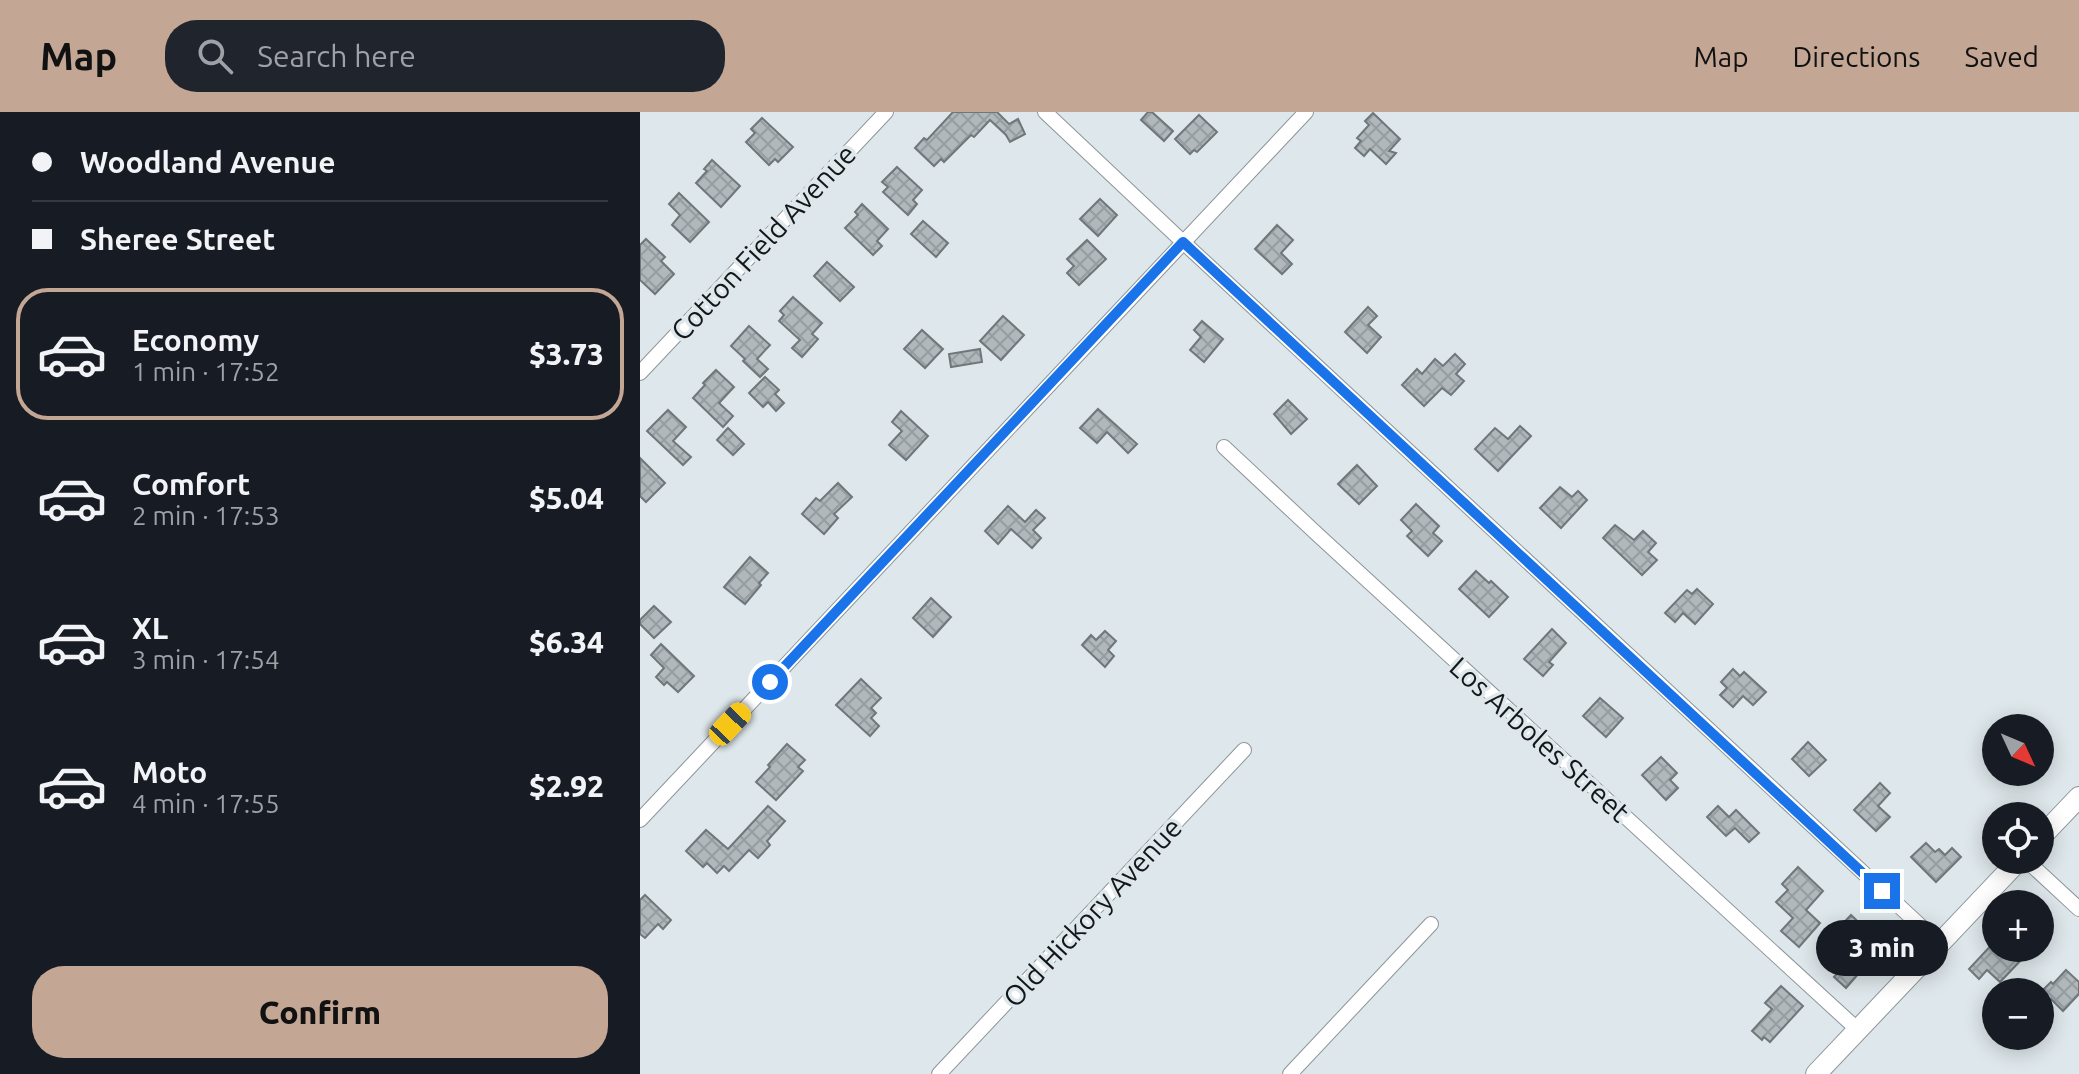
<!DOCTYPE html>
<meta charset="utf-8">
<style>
:root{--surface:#171b24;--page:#20242c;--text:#f1f3f6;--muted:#9ea1a6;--line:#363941;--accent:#c4a694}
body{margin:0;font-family:Ubuntu,sans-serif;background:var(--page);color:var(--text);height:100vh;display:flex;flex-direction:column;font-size:30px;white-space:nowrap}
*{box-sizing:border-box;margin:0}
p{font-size:26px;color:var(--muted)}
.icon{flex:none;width:44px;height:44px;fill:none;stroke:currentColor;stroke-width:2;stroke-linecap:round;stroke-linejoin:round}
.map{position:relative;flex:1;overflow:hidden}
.panel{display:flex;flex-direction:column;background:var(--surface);width:640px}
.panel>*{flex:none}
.hud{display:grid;align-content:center;height:176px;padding:0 32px;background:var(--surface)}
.needle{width:52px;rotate:134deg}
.tools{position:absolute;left:1342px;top:602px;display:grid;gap:16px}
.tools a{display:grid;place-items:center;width:72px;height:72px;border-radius:50%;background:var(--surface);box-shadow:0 4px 20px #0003;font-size:40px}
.end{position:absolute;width:36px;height:36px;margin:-18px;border:10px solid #1a73e8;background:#fff;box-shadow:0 0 0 4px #fff}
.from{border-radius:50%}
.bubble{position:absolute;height:56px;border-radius:28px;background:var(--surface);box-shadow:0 4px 20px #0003;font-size:26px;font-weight:800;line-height:56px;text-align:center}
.car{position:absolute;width:24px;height:48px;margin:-24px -12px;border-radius:10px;box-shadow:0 0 6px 2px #0007;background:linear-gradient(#f5c518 24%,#345 0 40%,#f5c518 0 76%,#345 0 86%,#f5c518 0)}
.hud b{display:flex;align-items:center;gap:28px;height:76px;font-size:30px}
.hud b+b{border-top:2px solid var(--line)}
.hud i{width:20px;height:20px;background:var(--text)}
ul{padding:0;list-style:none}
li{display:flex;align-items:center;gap:24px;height:132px;margin:0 16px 12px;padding:0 16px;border:4px solid transparent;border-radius:32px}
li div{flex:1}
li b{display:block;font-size:30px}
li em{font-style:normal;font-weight:800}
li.on{border-color:var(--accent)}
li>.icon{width:72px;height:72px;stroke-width:1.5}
.primary-button{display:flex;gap:16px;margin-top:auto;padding:16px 32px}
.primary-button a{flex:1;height:92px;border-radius:32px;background:var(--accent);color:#111;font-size:32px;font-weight:800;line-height:92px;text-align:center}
header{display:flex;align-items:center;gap:48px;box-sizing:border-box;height:112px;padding:0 40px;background:var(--accent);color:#111}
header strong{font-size:38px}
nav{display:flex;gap:44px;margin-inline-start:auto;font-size:28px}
.search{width:560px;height:72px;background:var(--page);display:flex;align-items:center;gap:20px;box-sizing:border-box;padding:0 28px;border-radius:32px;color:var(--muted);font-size:30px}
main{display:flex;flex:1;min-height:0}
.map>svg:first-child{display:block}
</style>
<header>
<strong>Map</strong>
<div class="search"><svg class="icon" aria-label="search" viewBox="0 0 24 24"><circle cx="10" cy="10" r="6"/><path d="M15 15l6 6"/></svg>Search here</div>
<nav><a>Map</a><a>Directions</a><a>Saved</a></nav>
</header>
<main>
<section class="panel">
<div class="hud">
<b><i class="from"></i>Woodland Avenue</b>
<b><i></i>Sheree Street</b>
</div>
<ul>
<li class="on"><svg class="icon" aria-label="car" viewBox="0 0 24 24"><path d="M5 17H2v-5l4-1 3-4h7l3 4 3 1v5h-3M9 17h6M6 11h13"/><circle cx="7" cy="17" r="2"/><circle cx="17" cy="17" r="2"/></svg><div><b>Economy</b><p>1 min · 17:52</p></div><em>$3.73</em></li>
<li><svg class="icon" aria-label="car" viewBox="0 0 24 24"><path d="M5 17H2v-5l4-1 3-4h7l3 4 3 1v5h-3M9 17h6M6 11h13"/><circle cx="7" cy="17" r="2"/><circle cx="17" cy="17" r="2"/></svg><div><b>Comfort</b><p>2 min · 17:53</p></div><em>$5.04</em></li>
<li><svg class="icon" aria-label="car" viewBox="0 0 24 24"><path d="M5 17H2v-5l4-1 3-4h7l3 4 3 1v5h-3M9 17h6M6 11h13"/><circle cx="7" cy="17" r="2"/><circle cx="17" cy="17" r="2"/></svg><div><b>XL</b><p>3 min · 17:54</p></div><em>$6.34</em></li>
<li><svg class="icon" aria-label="car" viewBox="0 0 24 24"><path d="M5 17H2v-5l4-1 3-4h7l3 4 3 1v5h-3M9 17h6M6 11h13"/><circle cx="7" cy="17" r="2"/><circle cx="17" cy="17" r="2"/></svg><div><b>Moto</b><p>4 min · 17:55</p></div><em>$2.92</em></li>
</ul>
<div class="primary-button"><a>Confirm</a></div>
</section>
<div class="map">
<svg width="1439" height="962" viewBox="0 0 1439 962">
<defs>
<pattern id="building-cross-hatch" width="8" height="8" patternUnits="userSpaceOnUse" patternTransform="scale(2)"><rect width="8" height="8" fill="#b0b8bc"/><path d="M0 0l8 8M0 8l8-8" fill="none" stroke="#969da1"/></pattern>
</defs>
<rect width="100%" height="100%" fill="#dee7eb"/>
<g fill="url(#building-cross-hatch)" stroke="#70777b" stroke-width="2">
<polygon points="313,0 357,0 369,12 378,7 385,22 370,30 366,23 350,8 334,25 331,23 304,50 301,47 294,54 275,36 284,26 287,28"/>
<polygon points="508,0 512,0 533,19 524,29 501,8"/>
<polygon points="733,1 760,27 749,39 756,41 746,52 730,37 724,44 715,36 721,29 717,26 729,13 725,9"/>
<polygon points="559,3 577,20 557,40 554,38 550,42 535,27"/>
<polygon points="122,6 153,35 138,50 135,47 129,53 106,30 115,21 111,17"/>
<polygon points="72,48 100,74 81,95 56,71 67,59 64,57"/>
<polygon points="257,55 282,78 273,88 277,92 268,103 243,80 248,75 242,70"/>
<polygon points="39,81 69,110 50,130 32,113 40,103 29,92"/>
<polygon points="460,87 477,103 458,124 440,107"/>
<polygon points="222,92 248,117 237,129 242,134 233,143 205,116 218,103 215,100"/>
<polygon points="283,109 308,131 296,145 271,122"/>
<polygon points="637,113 653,128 641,141 652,152 642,162 615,137"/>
<polygon points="6,127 25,145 21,149 34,162 15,182 0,168 0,133"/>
<polygon points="447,128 466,147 439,173 427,161 434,154 427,147"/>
<polygon points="187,150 214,175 200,189 174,164"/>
<polygon points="153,185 182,211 172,222 178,227 162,245 152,236 160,228 139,209 144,203 140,199"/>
<polygon points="728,195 737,204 728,213 741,225 727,241 705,220"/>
<polygon points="363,204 384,223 361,248 340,229"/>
<polygon points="562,209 583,227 564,250 550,238 561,225 554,218"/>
<polygon points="109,214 130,233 117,247 128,257 120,265 103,249 105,247 91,234"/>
<polygon points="282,218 303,237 285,256 264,237"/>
<polygon points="340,237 342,250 311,255 309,242"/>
<polygon points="815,242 825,252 816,262 824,269 811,283 802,276 784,294 762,273 777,257 782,262 795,247 803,254"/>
<polygon points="76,258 94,275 79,291 93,304 83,315 53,286 65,273 63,271"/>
<polygon points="125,265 139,278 135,282 144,291 136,299 128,290 123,295 109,281"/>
<polygon points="648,288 667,307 651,322 634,302"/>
<polygon points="458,297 497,332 488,341 467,320 457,331 440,316"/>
<polygon points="28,298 46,315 33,329 51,345 43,353 7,319"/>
<polygon points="261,299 288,324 266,348 249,333 262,319 252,310"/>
<polygon points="880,314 891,324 858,359 835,337 855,316 868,327"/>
<polygon points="88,316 104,332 93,343 77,328"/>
<polygon points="0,346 25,371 6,390 0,384"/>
<polygon points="717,353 737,374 719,392 698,372"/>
<polygon points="198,371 212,385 194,402 198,406 184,422 162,402 176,386 180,389"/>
<polygon points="920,375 932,385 938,379 947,388 921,416 900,396"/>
<polygon points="776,392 799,414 793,421 802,429 788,444 767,424 772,419 761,408"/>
<polygon points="368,394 385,410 396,398 405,406 393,418 401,426 392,436 371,417 358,432 345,419"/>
<polygon points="975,413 994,428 1003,419 1016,431 1008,440 1017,448 1002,463 963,426"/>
<polygon points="110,445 128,461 119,471 121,473 105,492 84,475"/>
<polygon points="836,459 849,471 851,469 868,485 849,505 819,477"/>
<polygon points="1057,477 1073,492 1055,512 1043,501 1035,510 1025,501 1047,478 1052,482"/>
<polygon points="291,486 311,505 293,525 273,506"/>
<polygon points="14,494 31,510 14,526 0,512 0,508"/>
<polygon points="912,517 926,531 909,550 913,553 903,564 884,547"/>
<polygon points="465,519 476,529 468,538 474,544 465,555 442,533 451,523 456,528"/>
<polygon points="21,532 54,564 38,580 27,570 24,573 16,565 24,556 11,543"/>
<polygon points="1093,557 1100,564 1104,560 1126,580 1113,593 1103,584 1093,595 1080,583 1087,576 1081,570"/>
<polygon points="221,567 241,586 231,596 236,601 231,606 239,614 230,624 196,593"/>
<polygon points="960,586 983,606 966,625 943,604"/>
<polygon points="1168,630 1186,648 1169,664 1152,647"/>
<polygon points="147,632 165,648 158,655 163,659 136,688 116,670 130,655 128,653"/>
<polygon points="1021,645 1037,661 1030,668 1038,676 1026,688 1002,663"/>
<polygon points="1240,671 1250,681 1238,694 1250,705 1236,719 1214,698"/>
<polygon points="128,694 145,709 127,729 130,733 118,746 109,738 89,759 84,754 77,761 67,751 63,755 46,739 66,718 88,737"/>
<polygon points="1078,694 1089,705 1096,698 1119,721 1109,730 1095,716 1086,724 1067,705"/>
<polygon points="1286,731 1295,740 1299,737 1305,743 1312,736 1321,745 1296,770 1271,745"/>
<polygon points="1158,755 1183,779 1166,798 1180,811 1159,835 1141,819 1153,806 1136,790 1148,778 1142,772"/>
<polygon points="5,783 31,808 23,817 18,812 5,826 0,822 0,788"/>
<polygon points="1211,803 1231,822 1206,849 1195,840 1199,835 1190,825"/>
<polygon points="1356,828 1356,836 1374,836 1384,845 1360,870 1347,858 1339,867 1329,857"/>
<polygon points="1209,849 1220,860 1206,876 1194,865"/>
<polygon points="1426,858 1439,870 1439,882 1423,899 1411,887 1406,893 1400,887 1400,881 1411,870 1413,872"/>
<polygon points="1141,874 1163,894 1130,930 1124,925 1122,928 1112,919 1132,897 1125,891"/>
</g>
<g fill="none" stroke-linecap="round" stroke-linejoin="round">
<g stroke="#8d9599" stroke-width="16">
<g id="street">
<polyline points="405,0 543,130 1300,832"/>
<polyline points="0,261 246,0"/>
<polyline points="584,335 678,423 1218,918"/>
<polyline points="0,708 666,0"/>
<polyline points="1386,748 1439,797"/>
<polyline points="299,962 604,638"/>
<polyline points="650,962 791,812"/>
</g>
</g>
<g stroke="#8d9599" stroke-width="22">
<g id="secondary">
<polyline points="1400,726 1439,685"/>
<polyline points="1176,962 1379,748"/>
</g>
</g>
<use href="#street" stroke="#fff" stroke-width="14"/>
<use href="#secondary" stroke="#fff" stroke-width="20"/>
</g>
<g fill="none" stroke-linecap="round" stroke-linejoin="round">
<polyline stroke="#1a73e8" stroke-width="10" points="130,570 543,130 1242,779"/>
</g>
<g text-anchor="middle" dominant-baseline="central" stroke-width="7" stroke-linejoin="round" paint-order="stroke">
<g font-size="28" fill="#141719" stroke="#dee7eb">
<text transform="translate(123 130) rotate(-47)">Cotton Field Avenue</text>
<text transform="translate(900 627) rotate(42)">Los Arboles Street</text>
<text transform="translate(452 800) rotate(-47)">Old Hickory Avenue</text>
</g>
</g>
</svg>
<div class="tools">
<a><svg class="needle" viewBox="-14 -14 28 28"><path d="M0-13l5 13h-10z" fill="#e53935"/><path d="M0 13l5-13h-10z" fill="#9ea1a6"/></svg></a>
<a><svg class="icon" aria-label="locate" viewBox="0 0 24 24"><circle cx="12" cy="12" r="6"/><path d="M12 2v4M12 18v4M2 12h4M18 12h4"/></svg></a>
<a>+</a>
<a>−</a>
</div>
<i class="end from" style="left:130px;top:570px"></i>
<i class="end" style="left:1242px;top:779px"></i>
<div class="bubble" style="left:1176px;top:808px;width:132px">3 min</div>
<i class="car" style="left:90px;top:612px;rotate:43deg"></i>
</div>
</main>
